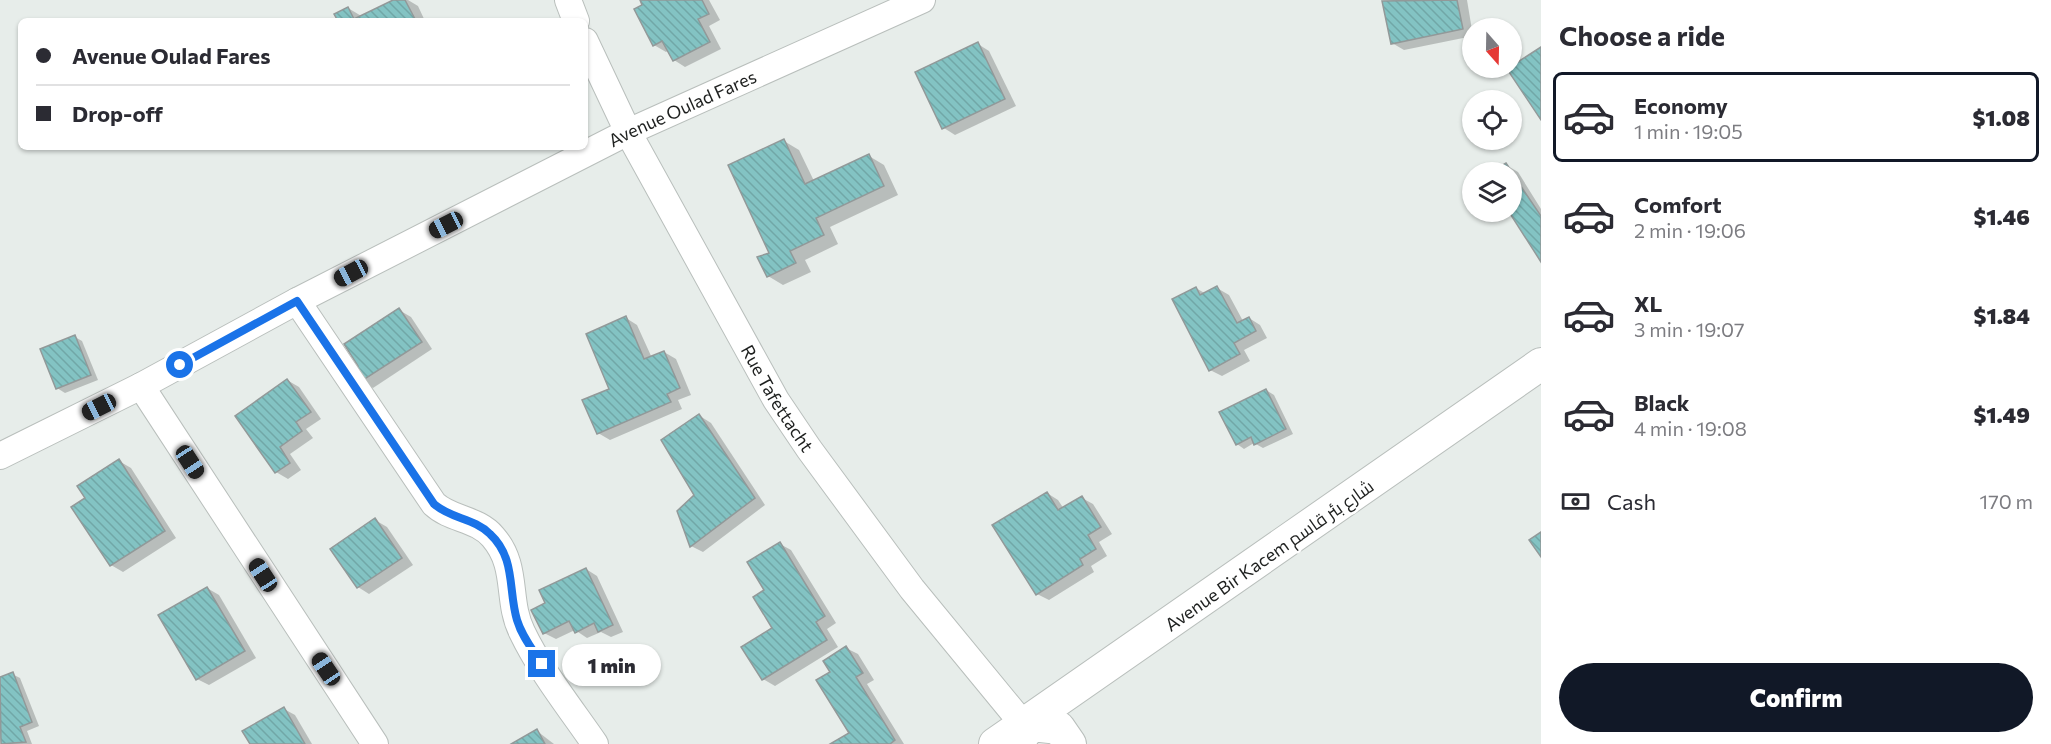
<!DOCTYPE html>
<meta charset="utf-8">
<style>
:root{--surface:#fff;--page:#f2f2f3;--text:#2b2b33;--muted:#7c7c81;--line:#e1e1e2;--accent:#111827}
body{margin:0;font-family:Commissioner,Cairo,sans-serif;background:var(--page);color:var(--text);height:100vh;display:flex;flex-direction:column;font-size:22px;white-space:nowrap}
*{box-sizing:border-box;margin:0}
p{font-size:20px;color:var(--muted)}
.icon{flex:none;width:33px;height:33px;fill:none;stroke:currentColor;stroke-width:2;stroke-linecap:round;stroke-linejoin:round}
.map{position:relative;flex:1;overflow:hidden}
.sheet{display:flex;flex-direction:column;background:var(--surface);width:510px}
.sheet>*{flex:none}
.guide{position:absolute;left:18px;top:18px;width:570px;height:132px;border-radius:9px;box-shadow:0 2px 4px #0004;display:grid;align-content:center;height:132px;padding:0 18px;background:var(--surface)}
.needle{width:39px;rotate:160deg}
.controls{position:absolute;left:1462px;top:18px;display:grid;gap:12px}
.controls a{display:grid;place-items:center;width:60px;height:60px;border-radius:50%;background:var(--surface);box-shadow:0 2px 4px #0004;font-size:30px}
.end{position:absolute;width:27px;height:27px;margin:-14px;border:8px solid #1a73e8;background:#fff;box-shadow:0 0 0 3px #fff}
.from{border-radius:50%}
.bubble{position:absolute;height:42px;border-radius:21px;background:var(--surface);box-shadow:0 2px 4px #0004;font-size:20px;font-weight:800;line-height:42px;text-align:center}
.car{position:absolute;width:18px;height:36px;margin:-18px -9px;border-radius:8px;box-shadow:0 0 4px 2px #0007;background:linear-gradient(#222 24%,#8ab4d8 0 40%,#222 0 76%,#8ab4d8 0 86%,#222 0)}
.guide b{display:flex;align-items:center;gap:21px;height:57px;font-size:22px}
.guide b+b{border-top:2px solid var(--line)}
.guide i{width:15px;height:15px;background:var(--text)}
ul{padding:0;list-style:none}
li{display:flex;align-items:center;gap:18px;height:90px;margin:0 12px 9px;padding:0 6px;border:3px solid transparent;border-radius:9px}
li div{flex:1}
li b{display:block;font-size:22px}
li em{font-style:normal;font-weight:800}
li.selected{border-color:var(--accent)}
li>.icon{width:54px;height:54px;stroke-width:1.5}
h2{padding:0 18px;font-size:27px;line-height:72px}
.pay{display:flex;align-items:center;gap:15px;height:66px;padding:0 18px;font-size:22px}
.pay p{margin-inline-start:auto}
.button{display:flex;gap:12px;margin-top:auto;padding:12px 18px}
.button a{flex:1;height:69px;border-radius:36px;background:var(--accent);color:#fff;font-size:24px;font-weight:800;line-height:69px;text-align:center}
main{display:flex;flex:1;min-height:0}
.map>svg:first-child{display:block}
</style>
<main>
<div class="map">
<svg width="1541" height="744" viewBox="0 0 1541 744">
<defs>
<pattern id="building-back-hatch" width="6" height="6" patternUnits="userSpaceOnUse" patternTransform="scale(1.5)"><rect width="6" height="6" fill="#83c3c3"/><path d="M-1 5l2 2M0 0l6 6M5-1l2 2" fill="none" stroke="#71a7a7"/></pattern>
</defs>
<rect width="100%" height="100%" fill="#e7edea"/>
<g fill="#0003">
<polygon points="396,0 408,0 418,6 425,21 339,21 348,8 363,17"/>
<polygon points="642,0 709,0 720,20 709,26 721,49 685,67 674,60 669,50 666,52 654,45"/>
<polygon points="1393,0 1467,0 1473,36 1404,50 1392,43 1384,2"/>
<polygon points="978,44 989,51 1016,106 955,135 944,128 917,73"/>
<polygon points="784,141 799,150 814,181 869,156 884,165 898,195 830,227 838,244 805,260 811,272 783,285 768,276"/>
<polygon points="1506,165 1518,172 1541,209 1541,259 1511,212 1512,172 1494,172"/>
<polygon points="1196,288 1206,294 1217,288 1229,295 1243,321 1249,318 1260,325 1267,338 1244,350 1250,361 1222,376 1210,370"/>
<polygon points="399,310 411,317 432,349 373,388 361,381 360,366"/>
<polygon points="626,318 637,325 652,358 664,352 676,359 691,395 678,400 682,409 610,440 598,433 611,389"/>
<polygon points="75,337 82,341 98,380 65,393 57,388"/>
<polygon points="287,380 299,387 321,419 306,429 313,438 290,454 301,470 288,479 276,472 237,416"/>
<polygon points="1266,390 1274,395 1293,434 1263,448 1254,443 1244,449 1237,444"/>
<polygon points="700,416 711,423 765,505 703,552 691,546"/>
<polygon points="119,461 131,468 176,538 123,572 111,565 74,507 87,498"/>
<polygon points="1047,493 1058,500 1064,509 1082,498 1093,504 1112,534 1099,542 1107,556 1091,566 1094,572 1049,600 1037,594"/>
<polygon points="375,520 387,527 413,565 369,594 358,587"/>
<polygon points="780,544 791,550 836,623 827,629 838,647 775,686 763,679 774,629 767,590"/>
<polygon points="586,569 597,576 623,632 611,637 601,632 587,638 575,630 556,639 544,633 547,603"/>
<polygon points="207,588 219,595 256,658 209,685 197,679"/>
<polygon points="846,648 858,654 874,680 867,684 904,744 833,744 851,733 832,672"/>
<polygon points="12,674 20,678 39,726 27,731 32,744 2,744 0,738 0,678"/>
<polygon points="284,709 295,715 312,744 252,744"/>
<polygon points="537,731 554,744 514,744"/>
</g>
<g fill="url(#building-back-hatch)" stroke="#929999" stroke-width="1.5">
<polygon points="393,0 405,0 416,21 338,21 334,14 348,7 354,19"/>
<polygon points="640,0 702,0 709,14 698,19 710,42 673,61 662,41 653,46 634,9 642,5"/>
<polygon points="1457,0 1463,29 1391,44 1382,1"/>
<polygon points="978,42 1005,99 942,129 915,72"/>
<polygon points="1541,47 1541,120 1507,69"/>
<polygon points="784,139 805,184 869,154 884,186 816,218 824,235 790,251 796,263 767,277 757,257 769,253 728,165"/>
<polygon points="1506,163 1512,172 1491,172"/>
<polygon points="1512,173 1541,216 1541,262 1509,212 1512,212"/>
<polygon points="1217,286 1237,323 1249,317 1256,331 1234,343 1240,354 1209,371 1172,299 1196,287 1200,295"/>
<polygon points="399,308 422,342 360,382 352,369 358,366 344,344"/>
<polygon points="626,316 644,359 664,351 680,388 667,394 671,402 597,434 582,400 609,389 586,334"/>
<polygon points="75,335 91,375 56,389 40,349"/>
<polygon points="287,379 311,412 296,422 302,431 280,447 290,463 275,473 235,416"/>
<polygon points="1266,389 1286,429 1254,445 1251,437 1236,445 1219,412"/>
<polygon points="699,414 755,498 690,547 677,511 694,495 661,440"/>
<polygon points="119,459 165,531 110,566 71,507 85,498 77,486"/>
<polygon points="1047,492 1058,510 1082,496 1101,527 1088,535 1096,549 1080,559 1083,565 1036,595 992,525"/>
<polygon points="375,518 402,558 357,588 330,549"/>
<polygon points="1541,532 1541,557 1529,540"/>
<polygon points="780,542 825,616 816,622 827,640 762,680 741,647 772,628 753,597 764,590 747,562"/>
<polygon points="586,568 613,625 598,632 594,623 575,633 569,621 543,634 531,610 545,603 539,590"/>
<polygon points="207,587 245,651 196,680 158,615"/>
<polygon points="846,646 863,673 856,677 895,740 890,744 830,744 849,733 816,680 830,672 823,661"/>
<polygon points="13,672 32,722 20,727 26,742 1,744 0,677"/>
<polygon points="284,707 305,744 250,744 242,731"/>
<polygon points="537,729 545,744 511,744"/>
</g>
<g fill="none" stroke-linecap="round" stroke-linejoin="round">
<g stroke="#b9bfbc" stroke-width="28">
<g id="minor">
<polyline points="568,0 576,21"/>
<path id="s1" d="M 585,41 L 628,132 L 776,400 L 809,449 L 912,589 L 1023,724"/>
<path d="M 297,301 L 434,504 C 451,520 477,518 493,537 C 519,567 506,600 522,632 C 540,670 571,709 595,744"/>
<polyline points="141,386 375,744"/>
<path id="s2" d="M 0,456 L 141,386 L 297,301 L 628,132 L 922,0"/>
</g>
</g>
<g stroke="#b9bfbc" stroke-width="34">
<g id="tertiary">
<polyline points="1024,734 1023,724 1059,728 1070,744"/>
<polyline points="995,744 1541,364"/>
</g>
</g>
<use href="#minor" stroke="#fff" stroke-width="26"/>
<use href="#tertiary" stroke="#fff" stroke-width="32"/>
</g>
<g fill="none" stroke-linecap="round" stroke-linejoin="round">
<path stroke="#1a73e8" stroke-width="8" d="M 180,365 L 297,301 L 434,504 C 451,519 474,518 490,534 C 516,558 508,590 517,620 C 522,637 533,650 542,664"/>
</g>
<g text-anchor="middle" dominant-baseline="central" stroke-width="5" stroke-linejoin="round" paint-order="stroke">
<g font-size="18" fill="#1e201f" stroke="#fff">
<text stroke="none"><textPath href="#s2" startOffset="766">Avenue Oulad Fares</textPath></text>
<text stroke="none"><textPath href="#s1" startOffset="406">Rue Tafettacht</textPath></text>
<text transform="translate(1269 555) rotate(-35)">Avenue Bir Kacem شارع بئر قاسم</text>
</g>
</g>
</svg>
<div class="controls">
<a><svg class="needle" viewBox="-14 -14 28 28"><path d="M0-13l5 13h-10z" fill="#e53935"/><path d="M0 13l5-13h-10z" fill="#7c7c81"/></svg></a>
<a><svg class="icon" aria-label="locate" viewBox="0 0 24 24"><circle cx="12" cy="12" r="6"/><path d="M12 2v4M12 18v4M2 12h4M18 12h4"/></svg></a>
<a><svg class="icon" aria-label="layers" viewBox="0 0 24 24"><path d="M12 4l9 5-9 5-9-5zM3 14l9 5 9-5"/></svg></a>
</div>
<i class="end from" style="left:180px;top:365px"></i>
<i class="end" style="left:542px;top:664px"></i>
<div class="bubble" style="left:562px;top:644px;width:99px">1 min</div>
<i class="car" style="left:446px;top:225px;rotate:243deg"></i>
<i class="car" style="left:351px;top:273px;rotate:242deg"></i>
<i class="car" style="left:99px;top:407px;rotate:243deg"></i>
<i class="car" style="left:190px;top:462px;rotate:147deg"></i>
<i class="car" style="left:263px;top:575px;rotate:327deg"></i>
<i class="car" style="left:326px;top:669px;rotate:326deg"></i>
<div class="guide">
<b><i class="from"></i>Avenue Oulad Fares</b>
<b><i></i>Drop-off</b>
</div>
</div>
<section class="sheet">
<h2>Choose a ride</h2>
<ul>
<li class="selected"><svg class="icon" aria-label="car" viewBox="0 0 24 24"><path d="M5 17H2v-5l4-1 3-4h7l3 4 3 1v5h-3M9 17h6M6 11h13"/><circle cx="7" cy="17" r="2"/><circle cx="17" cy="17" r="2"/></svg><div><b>Economy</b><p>1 min · 19:05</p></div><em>$1.08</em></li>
<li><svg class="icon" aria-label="car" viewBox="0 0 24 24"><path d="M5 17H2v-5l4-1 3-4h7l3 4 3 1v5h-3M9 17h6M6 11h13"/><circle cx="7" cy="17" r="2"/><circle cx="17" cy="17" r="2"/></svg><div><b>Comfort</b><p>2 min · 19:06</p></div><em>$1.46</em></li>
<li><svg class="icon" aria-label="car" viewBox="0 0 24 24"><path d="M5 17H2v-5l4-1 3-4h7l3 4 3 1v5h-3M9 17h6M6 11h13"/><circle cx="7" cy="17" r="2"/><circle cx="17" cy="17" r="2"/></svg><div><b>XL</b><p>3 min · 19:07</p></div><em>$1.84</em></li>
<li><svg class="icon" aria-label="car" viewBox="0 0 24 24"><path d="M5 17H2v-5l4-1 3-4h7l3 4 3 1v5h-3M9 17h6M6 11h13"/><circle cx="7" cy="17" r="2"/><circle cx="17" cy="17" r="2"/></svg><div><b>Black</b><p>4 min · 19:08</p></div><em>$1.49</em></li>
</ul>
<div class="pay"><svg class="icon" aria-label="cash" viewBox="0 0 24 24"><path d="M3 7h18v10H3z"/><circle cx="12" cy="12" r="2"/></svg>Cash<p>170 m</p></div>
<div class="button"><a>Confirm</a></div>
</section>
</main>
